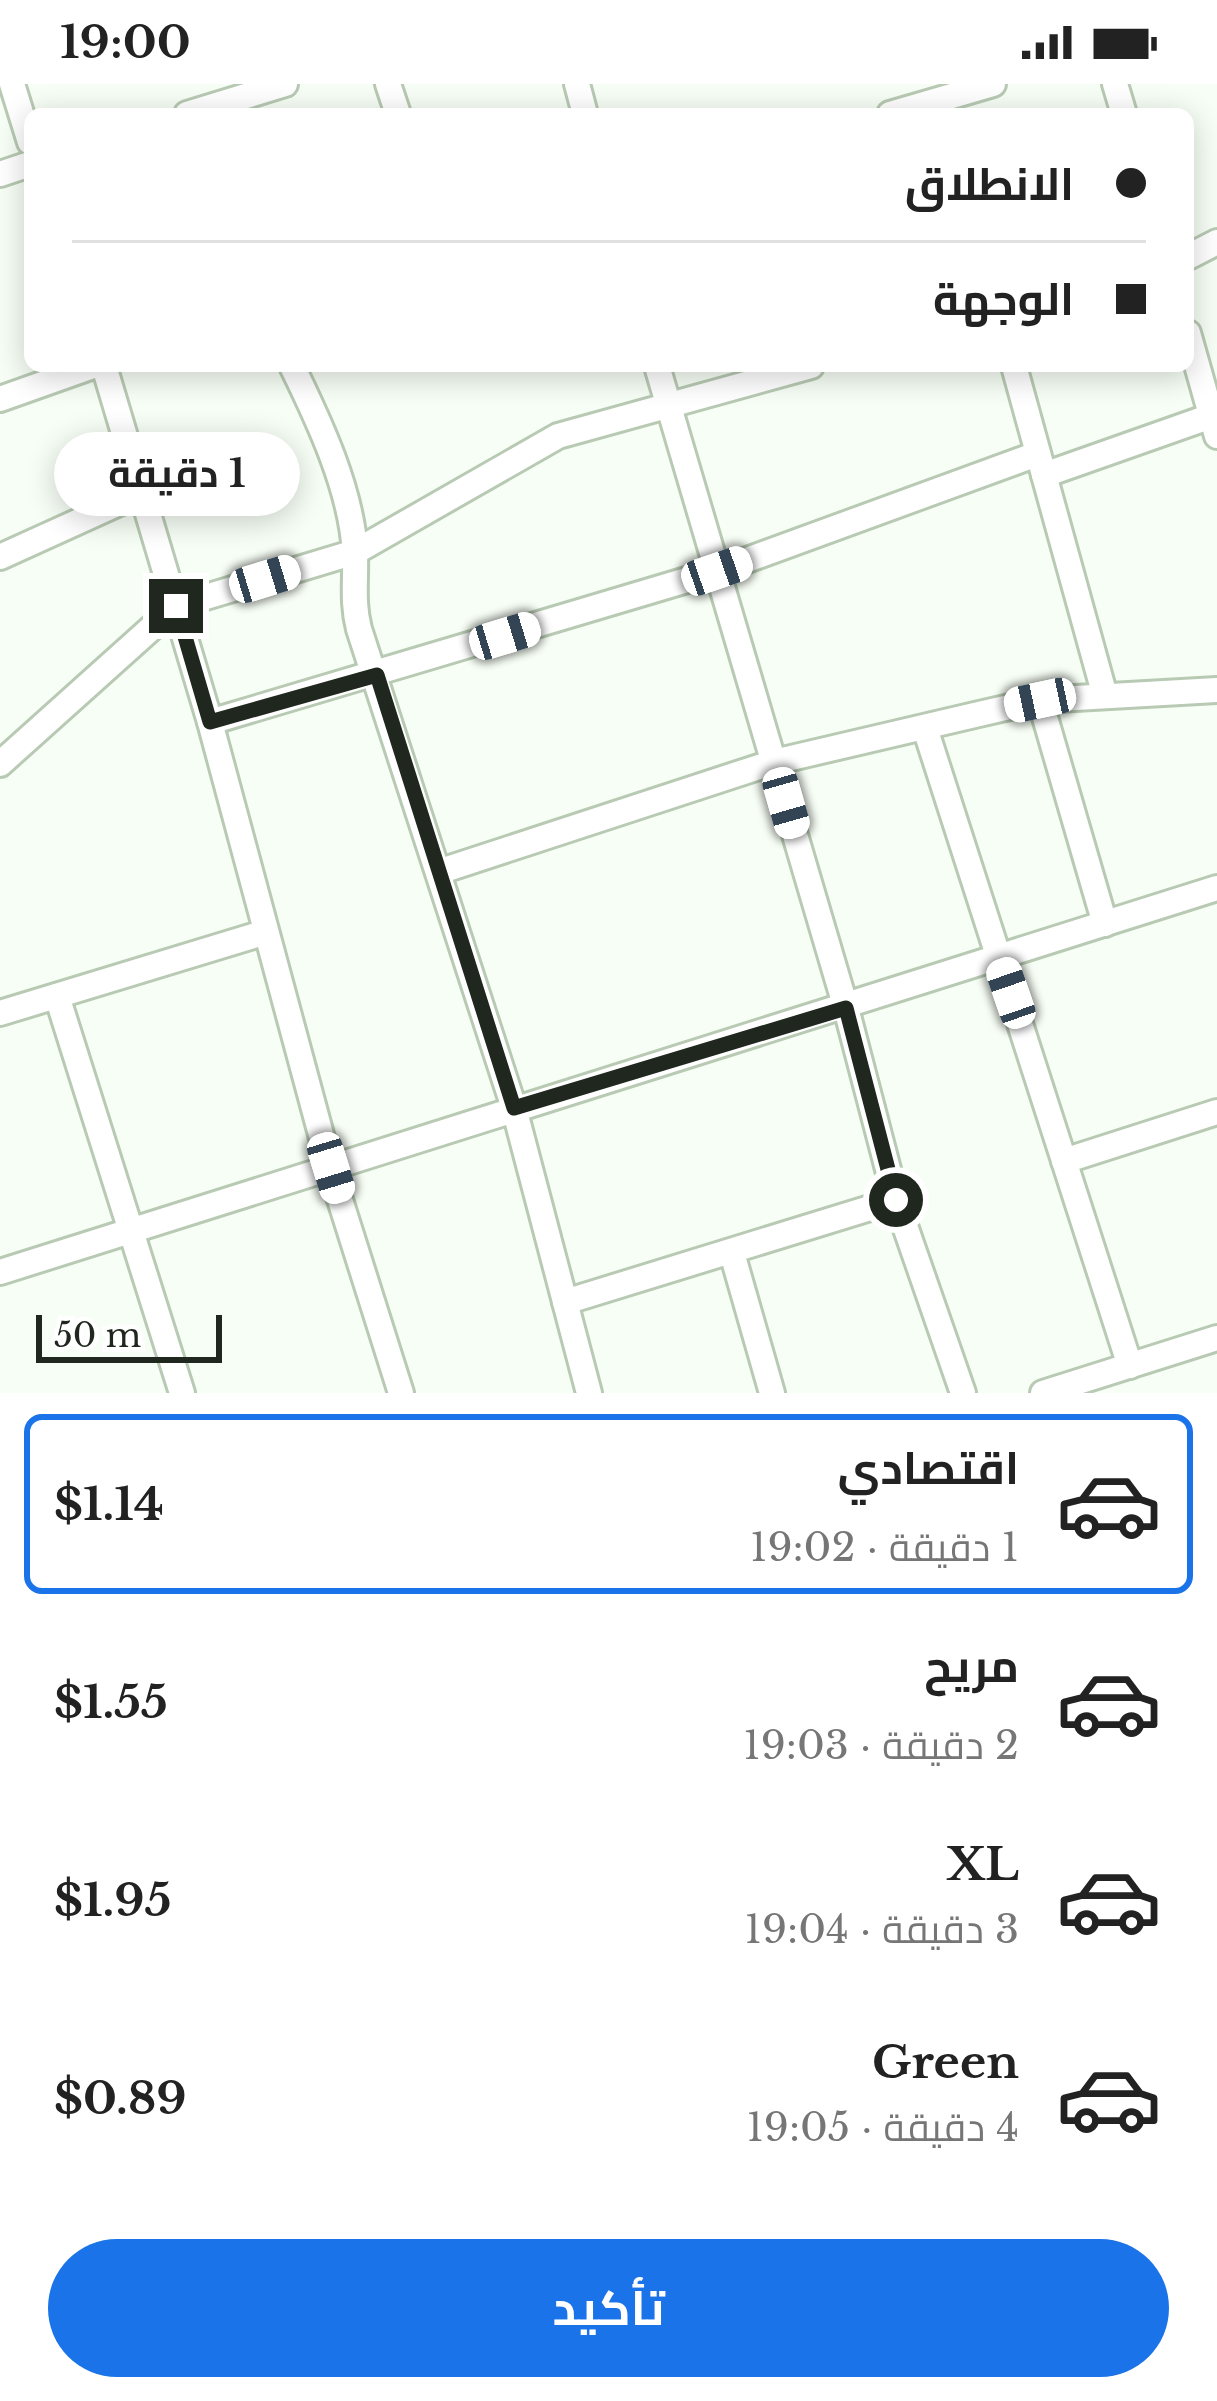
<!DOCTYPE html>
<html lang="ar">
<meta charset="utf-8">
<style>
:root{--surface:#fff;--page:#f6f6f6;--text:#222;--muted:#767676;--line:#e0e0e0;--accent:#1a73e8}
body{margin:0;font-family:"Libre Baskerville",Cairo,serif;background:var(--page);color:var(--text);direction:rtl;height:100vh;display:flex;flex-direction:column;font-size:45px;white-space:nowrap}
*{box-sizing:border-box;margin:0}
p{font-size:39px;color:var(--muted)}
.icon{flex:none;width:66px;height:66px;fill:none;stroke:currentColor;stroke-width:2;stroke-linecap:round;stroke-linejoin:round}
.map{position:relative;height:1309px;overflow:hidden;direction:ltr}
.panel{display:flex;flex-direction:column;background:var(--surface);flex:1}
.panel>*{flex:none}
.guide{position:absolute;left:24px;top:24px;width:1170px;height:264px;border-radius:18px;box-shadow:0 6px 30px #0003;direction:rtl;display:grid;align-content:center;height:264px;padding:0 48px;background:var(--surface)}
.scale{position:absolute;left:36px;bottom:30px;width:186px;box-sizing:border-box;padding-left:12px;border:6px solid #20271e;border-top:0;font-size:33px;line-height:42px;white-space:nowrap;color:#20271e;-webkit-text-stroke:9px #fff;paint-order:stroke}
.end{position:absolute;width:54px;height:54px;margin:-27px;border:15px solid #20271e;background:#fff;box-shadow:0 0 0 6px #fff}
.from{border-radius:50%}
.bubble{position:absolute;height:84px;border-radius:42px;background:var(--surface);box-shadow:0 6px 30px #0003;font-size:39px;font-weight:700;line-height:84px;text-align:center;direction:rtl}
.car{position:absolute;width:36px;height:72px;margin:-36px -18px;border-radius:15px;box-shadow:0 0 9px 3px #0007;background:linear-gradient(#fff 24%,#345 0 40%,#fff 0 76%,#345 0 86%,#fff 0)}
.guide b{display:flex;align-items:center;gap:42px;height:114px;font-size:45px}
.guide b+b{border-top:3px solid var(--line)}
.guide i{width:30px;height:30px;background:var(--text)}
ul{padding:21px 0 0;list-style:none}
li{display:flex;align-items:center;gap:36px;height:180px;margin:0 24px 18px;padding:0 24px;border:6px solid transparent;border-radius:18px}
li div{flex:1}
li b{display:block;font-size:45px}
li em{font-style:normal;font-weight:700}
li.current{border-color:var(--accent)}
li>.icon{width:108px;height:108px;stroke-width:1.5}
.cta{display:flex;gap:24px;margin-top:auto;padding:24px 48px}
.cta a{flex:1;height:138px;border-radius:72px;background:var(--accent);color:#fff;font-size:48px;font-weight:700;line-height:138px;text-align:center}
.status{display:flex;justify-content:space-between;align-items:center;height:84px;padding:0 60px;background:var(--surface);direction:ltr}
.status svg{height:33px;fill:currentColor}
.map>svg:first-child{display:block}
</style>
<div class="status"><b>19:00</b><svg viewBox="0 0 49 12"><path d="M0 12V9h3v3zM5 12V6h3v6zM10 12V3h3v9zM15 12V0h3v12zM26 1h20v11H26zM47 4h2v5h-2z"/></svg></div>
<div class="map">
<svg width="1217" height="1309" viewBox="0 0 1217 1309">
<rect width="100%" height="100%" fill="#f7fef5"/>
<g fill="none" stroke-linecap="round" stroke-linejoin="round">
<g stroke="#b8cab3" stroke-width="30">
<g id="minor">
<polyline points="12,0 30,58"/>
<polyline points="388,0 398,30"/>
<polyline points="577,0 585,30"/>
<polyline points="1115,0 1124,30"/>
<polyline points="187,30 285,0"/>
<polyline points="890,30 993,0"/>
<polyline points="0,90 30,80"/>
<polyline points="1188,173 1217,158"/>
<polyline points="1188,249 1217,352"/>
<polyline points="104,282 210,638 330,1084 401,1309"/>
<path d="M 292,282 C 319,337 352,407 355,470 C 356,497 352,518 359,545 L 514,1024 L 589,1309"/>
<polyline points="657,282 846,924 896,1116 963,1309"/>
<polyline points="1014,282 1105,612"/>
<polyline points="0,315 93,282"/>
<polyline points="1044,391 1217,330"/>
<polyline points="0,473 141,409"/>
<polyline points="1040,616 1105,840"/>
<polyline points="210,638 717,487 1037,370"/>
<polyline points="925,644 1130,1282"/>
<polyline points="0,680 176,522 355,468 558,352 811,282"/>
<polyline points="441,787 774,678 979,630 1040,616 1217,606"/>
<polyline points="57,912 182,1309"/>
<polyline points="0,929 263,849"/>
<polyline points="1064,1077 1217,1028"/>
<polyline points="732,1169 772,1309"/>
<polyline points="0,1188 1217,804"/>
<polyline points="565,1218 896,1116"/>
<polyline points="1043,1309 1217,1254"/>
</g>
</g>
<use href="#minor" stroke="#fff" stroke-width="24"/>
</g>
<g fill="none" stroke-linecap="round" stroke-linejoin="round">
<polyline stroke="#20271e" stroke-width="15" points="176,522 210,638 377,591 514,1024 846,924 896,1116"/>
</g>
</svg>
<div class="scale">50 m</div>
<i class="end from" style="left:896px;top:1116px"></i>
<i class="end" style="left:176px;top:522px"></i>
<div class="bubble" style="left:54px;top:348px;width:246px">1 دقيقة</div>
<i class="car" style="left:717px;top:487px;rotate:71deg"></i>
<i class="car" style="left:265px;top:495px;rotate:73deg"></i>
<i class="car" style="left:505px;top:552px;rotate:73deg"></i>
<i class="car" style="left:1040px;top:616px;rotate:258deg"></i>
<i class="car" style="left:786px;top:719px;rotate:164deg"></i>
<i class="car" style="left:1011px;top:909px;rotate:341deg"></i>
<i class="car" style="left:331px;top:1084px;rotate:163deg"></i>
<div class="guide">
<b><i class="from"></i>الانطلاق</b>
<b><i></i>الوجهة</b>
</div>
</div>
<section class="panel">
<ul>
<li class="current"><svg class="icon" aria-label="car" viewBox="0 0 24 24"><path d="M5 17H2v-5l4-1 3-4h7l3 4 3 1v5h-3M9 17h6M6 11h13"/><circle cx="7" cy="17" r="2"/><circle cx="17" cy="17" r="2"/></svg><div><b>اقتصادي</b><p>1 دقيقة · 19:02</p></div><em>$1.14</em></li>
<li><svg class="icon" aria-label="car" viewBox="0 0 24 24"><path d="M5 17H2v-5l4-1 3-4h7l3 4 3 1v5h-3M9 17h6M6 11h13"/><circle cx="7" cy="17" r="2"/><circle cx="17" cy="17" r="2"/></svg><div><b>مريح</b><p>2 دقيقة · 19:03</p></div><em>$1.55</em></li>
<li><svg class="icon" aria-label="car" viewBox="0 0 24 24"><path d="M5 17H2v-5l4-1 3-4h7l3 4 3 1v5h-3M9 17h6M6 11h13"/><circle cx="7" cy="17" r="2"/><circle cx="17" cy="17" r="2"/></svg><div><b>XL</b><p>3 دقيقة · 19:04</p></div><em>$1.95</em></li>
<li><svg class="icon" aria-label="car" viewBox="0 0 24 24"><path d="M5 17H2v-5l4-1 3-4h7l3 4 3 1v5h-3M9 17h6M6 11h13"/><circle cx="7" cy="17" r="2"/><circle cx="17" cy="17" r="2"/></svg><div><b>Green</b><p>4 دقيقة · 19:05</p></div><em>$0.89</em></li>
</ul>
<div class="cta"><a>تأكيد</a></div>
</section>
